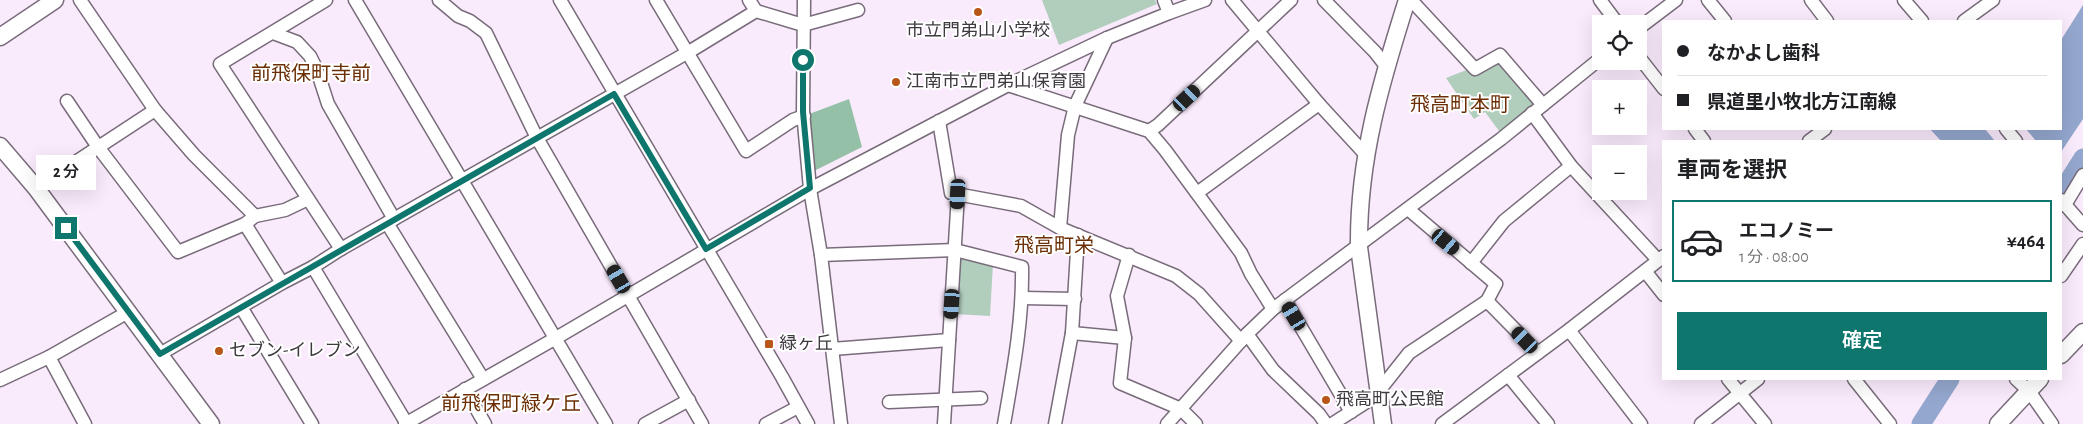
<!DOCTYPE html>
<html lang="ja">
<meta charset="utf-8">
<style>
:root{--surface:#fff;--page:#f6f6f6;--text:#202124;--muted:#757577;--line:#e0e0e0;--accent:#0f766e}
body{margin:0;font-family:"Alegreya Sans","Noto Sans JP",sans-serif;background:var(--page);color:var(--text);height:100vh;display:flex;flex-direction:column;font-size:19px;white-space:nowrap}
*{box-sizing:border-box;margin:0}
p{font-size:16px;color:var(--muted)}
.icon{flex:none;width:28px;height:28px;fill:none;stroke:currentColor;stroke-width:2;stroke-linecap:round;stroke-linejoin:round}
.map{position:relative;flex:1;overflow:hidden}
.drawer{position:absolute;left:1662px;top:140px;width:400px;height:240px;display:flex;flex-direction:column;background:var(--surface);border-radius:0px;box-shadow:0 5px 20px #0002}
.drawer>*{flex:none}
.guide{position:absolute;left:1662px;top:20px;width:400px;height:110px;border-radius:0px;box-shadow:0 5px 20px #0002;display:grid;align-content:center;height:110px;padding:0 15px;background:var(--surface)}
.buttons{position:absolute;left:1592px;top:15px;display:grid;gap:10px}
.buttons a{display:grid;place-items:center;width:55px;height:55px;border-radius:0px;background:var(--surface);box-shadow:0 5px 20px #0002;font-size:25px}
.end{position:absolute;width:22px;height:22px;margin:-11px;border:6px solid #0f766e;background:#fff;box-shadow:0 0 0 2px #fff}
.from{border-radius:50%}
.bubble{position:absolute;height:35px;border-radius:0px;background:var(--surface);box-shadow:0 5px 20px #0002;font-size:16px;font-weight:600;line-height:35px;text-align:center}
.car{position:absolute;width:15px;height:30px;margin:-15px -8px;border-radius:6px;box-shadow:0 0 4px 1px #0007;background:linear-gradient(#222 24%,#8ab4d8 0 40%,#222 0 76%,#8ab4d8 0 86%,#222 0)}
.guide b{display:flex;align-items:center;gap:18px;height:48px;font-size:19px}
.guide b+b{border-top:1px solid var(--line)}
.guide i{width:12px;height:12px;background:var(--text)}
ul{padding:0;list-style:none}
li{display:flex;align-items:center;gap:15px;height:82px;margin:0 10px 8px;padding:0 5px;border:2px solid var(--line);border-radius:0px}
li div{flex:1}
li b{display:block;font-size:19px}
li em{font-style:normal;font-weight:600}
li.selected{border-color:var(--accent)}
li>.icon{width:45px;height:45px;stroke-width:1.5}
h2{padding:0 15px;font-size:22px;line-height:60px}
.button{display:flex;gap:10px;margin-top:auto;padding:10px 15px}
.button a{flex:1;height:58px;border-radius:0px;background:var(--accent);color:#fff;font-size:20px;font-weight:600;line-height:58px;text-align:center}
.map>svg:first-child{display:block}
</style>
<div class="map">
<svg width="2083" height="424" viewBox="0 0 2083 424">
<rect width="100%" height="100%" fill="#faebfc"/>
<g fill="#b1cebd">
<polygon points="1042,0 1155,0 1157,4 1059,45"/>
<polygon points="1499,57 1540,104 1502,135 1485,112 1474,119 1446,78"/>
<polygon points="957,255 993,264 990,316 954,314"/>
</g>
<polygon fill="#93c0a6" points="849,99 862,147 810,173 804,116"/>
<g fill="#94a7ce">
<polygon points="2083,5 2083,119 2061,152 2061,141 2036,141 2026,129 2061,129 2061,40"/>
<polygon points="1930,129 1985,129 1995,141 1941,141"/>
</g>
<g fill="none" stroke-linecap="round" stroke-linejoin="round">
<g stroke="#94a7ce" stroke-width="19">
<polyline points="2061,193 2083,158"/>
<polyline points="1921,424 1950,379"/>
</g>
<g stroke="#786b7a" stroke-width="15">
<g id="minor">
<polyline points="80,0 155,110"/>
<polyline points="326,0 220,64 341,249"/>
<polyline points="355,0 606,424"/>
<polyline points="439,0 458,16 470,21 486,33 537,138 702,424"/>
<polyline points="560,0 782,377 808,424"/>
<polyline points="656,0 746,151 793,120 804,116"/>
<polyline points="749,0 756,11 803,25 858,10"/>
<polyline points="804,0 803,112 810,189 821,255 841,424"/>
<polyline points="1232,0 1319,104 1365,154"/>
<polyline points="1324,0 1375,52 1386,66"/>
<polyline points="1411,0 1475,69 1500,55 1543,105"/>
<polyline points="1600,0 1618,24"/>
<polyline points="1708,0 1725,21"/>
<polyline points="1811,0 1827,21"/>
<polyline points="1904,0 1922,21"/>
<polyline points="1169,13 1205,0"/>
<polyline points="1964,21 1993,0"/>
<polyline points="1639,28 1676,0"/>
<polyline points="273,33 297,42 310,56 317,70 328,104 394,219"/>
<polyline points="1639,57 1664,89"/>
<polyline points="1008,85 1149,131 1165,150 1241,253 1251,274 1273,309"/>
<polyline points="67,101 98,147 178,252 245,224"/>
<polyline points="1532,113 1571,166 1658,260"/>
<polyline points="939,121 951,193 1021,206 1060,228 1176,276 1199,294 1241,341"/>
<polyline points="1695,129 1704,141"/>
<polyline points="2006,129 2016,141"/>
<polyline points="1149,131 1158,125 1291,0"/>
<polyline points="1809,141 1825,129"/>
<polyline points="36,188 155,110 194,155 255,216 245,224 282,283"/>
<polyline points="1197,193 1319,104"/>
<polyline points="2061,200 2083,225"/>
<polyline points="2065,205 2083,175"/>
<polyline points="1408,209 1496,284 1487,301 1538,353"/>
<polyline points="255,216 285,210 308,199"/>
<polyline points="387,223 483,379"/>
<polyline points="1060,228 1068,135 1075,106 1107,38"/>
<path d="M 821,255 L 955,250 L 1022,267 C 1023,320 1013,372 1004,424"/>
<polyline points="1129,255 1117,296 1125,338 1120,383 1181,409 1196,424"/>
<polyline points="1471,263 1504,221 1571,166"/>
<polyline points="313,267 407,424"/>
<polyline points="1645,271 1664,295"/>
<polyline points="2061,276 2083,244"/>
<polyline points="1023,298 1075,299"/>
<polyline points="1285,300 1351,412"/>
<polyline points="241,307 312,424"/>
<polyline points="1569,330 1641,424"/>
<polyline points="1072,333 1125,338"/>
<polyline points="1247,334 1273,370 1319,414 1326,424"/>
<polyline points="832,349 949,340"/>
<polyline points="160,354 282,283 313,267 341,249 692,50 756,11"/>
<polyline points="49,357 85,424"/>
<polyline points="1508,375 1548,424"/>
<polyline points="1728,379 1765,424"/>
<polyline points="1854,379 1890,424"/>
<polyline points="2016,379 2029,391 2052,424"/>
<polyline points="0,380 49,357 128,312"/>
<polyline points="465,389 485,424"/>
<polyline points="1378,392 1409,353 1487,301"/>
<polyline points="889,402 981,398"/>
<polyline points="405,424 556,338 810,189 1008,85 1107,38 1169,13 1164,0"/>
<polyline points="645,424 689,400"/>
<polyline points="766,424 798,407"/>
<polyline points="944,424 958,194"/>
<polyline points="1055,424 1072,333 1078,235"/>
<polyline points="1167,424 1247,334 1273,309 1501,139 1601,58"/>
<polyline points="1332,424 1379,394"/>
<polyline points="1442,424 1569,330 1664,256"/>
<polyline points="1701,424 1758,379"/>
</g>
</g>
<g stroke="#786b7a" stroke-width="19">
<g id="major">
<polyline points="0,37 55,0"/>
<polyline points="0,146 36,188 211,424"/>
<polyline points="2061,355 2083,332"/>
<path d="M 1383,424 L 1359,247 C 1358,159 1381,82 1407,0"/>
<polyline points="1998,424 2040,379"/>
</g>
</g>
<use href="#minor" stroke="#fff" stroke-width="12"/>
<use href="#major" stroke="#fff" stroke-width="16"/>
</g>
<g fill="none" stroke-linecap="round" stroke-linejoin="round">
<polyline stroke="#0f766e" stroke-width="6" points="66,228 160,354 614,94 706,249 810,188 803,112 803,60"/>
</g>
<g fill="#b9571b" stroke="#fff" stroke-width="2">
<circle cx="978" cy="12" r="5"/>
<circle cx="896" cy="82" r="5"/>
<rect x="764" y="339" width="10" height="10" rx="2.5"/>
<circle cx="219" cy="351" r="5"/>
<circle cx="1326" cy="400" r="5"/>
</g>
<g text-anchor="middle" dominant-baseline="central" stroke-width="4" stroke-linejoin="round" paint-order="stroke">
<g font-size="18" fill="#3f3940" stroke="#fff" text-anchor="start">
<text x="978" y="31" text-anchor="middle">市立門弟山小学校</text>
<text x="906" y="82">江南市立門弟山保育園</text>
<text x="779" y="344">緑ヶ丘</text>
<text x="229" y="351">セブン-イレブン</text>
<text x="1336" y="400">飛高町公民館</text>
</g>
<g font-size="20" fill="#6b2e05" stroke="#fff">
<text x="311" y="74">前飛保町寺前</text>
<text x="1460" y="105">飛高町本町</text>
<text x="1054" y="246">飛高町栄</text>
<text x="511" y="404">前飛保町緑ケ丘</text>
</g>
</g>
</svg>
<div class="buttons">
<a><svg class="icon" aria-label="locate" viewBox="0 0 24 24"><circle cx="12" cy="12" r="6"/><path d="M12 2v4M12 18v4M2 12h4M18 12h4"/></svg></a>
<a>+</a>
<a>−</a>
</div>
<i class="end from" style="left:803px;top:60px"></i>
<i class="end" style="left:66px;top:228px"></i>
<div class="bubble" style="left:36px;top:155px;width:60px">2 分</div>
<i class="car" style="left:1187px;top:98px;rotate:47deg"></i>
<i class="car" style="left:958px;top:194px;rotate:183deg"></i>
<i class="car" style="left:1446px;top:242px;rotate:130deg"></i>
<i class="car" style="left:619px;top:279px;rotate:330deg"></i>
<i class="car" style="left:952px;top:304px;rotate:184deg"></i>
<i class="car" style="left:1294px;top:316px;rotate:329deg"></i>
<i class="car" style="left:1525px;top:340px;rotate:316deg"></i>
<div class="guide">
<b><i class="from"></i>なかよし歯科</b>
<b><i></i>県道里小牧北方江南線</b>
</div>
<section class="drawer">
<h2>車両を選択</h2>
<ul>
<li class="selected"><svg class="icon" aria-label="car" viewBox="0 0 24 24"><path d="M5 17H2v-5l4-1 3-4h7l3 4 3 1v5h-3M9 17h6M6 11h13"/><circle cx="7" cy="17" r="2"/><circle cx="17" cy="17" r="2"/></svg><div><b>エコノミー</b><p>1 分 · 08:00</p></div><em>¥464</em></li>
</ul>
<div class="button"><a>確定</a></div>
</section>
</div>
